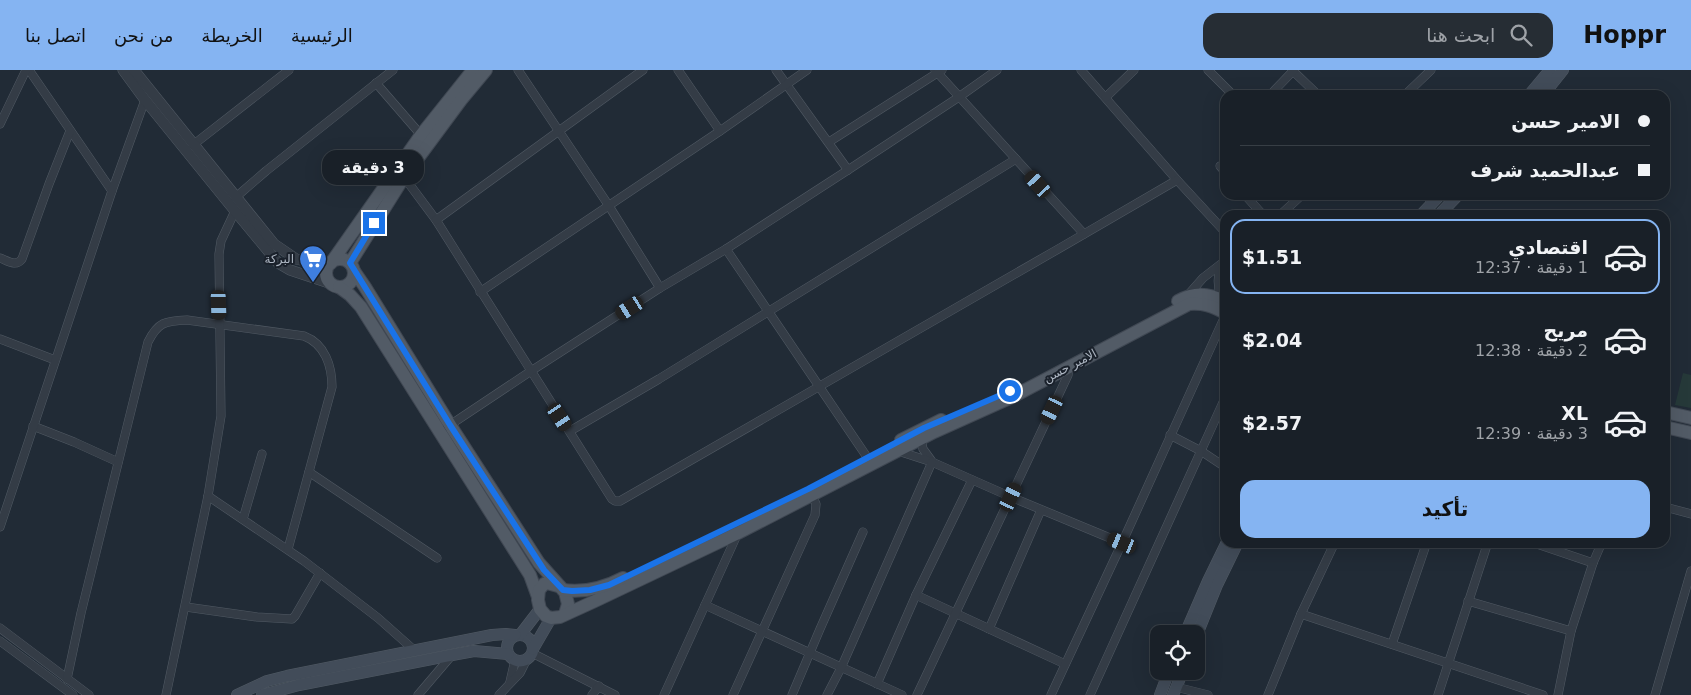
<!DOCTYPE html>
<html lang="ar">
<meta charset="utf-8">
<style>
:root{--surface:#192028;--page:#262d34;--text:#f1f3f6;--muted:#9fa3a8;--line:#373e45;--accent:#85b4f2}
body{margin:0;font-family:"DejaVu Sans","Noto Sans Arabic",sans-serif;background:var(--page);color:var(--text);direction:rtl;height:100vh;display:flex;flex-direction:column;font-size:19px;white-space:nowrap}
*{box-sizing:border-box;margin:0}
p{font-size:16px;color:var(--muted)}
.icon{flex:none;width:28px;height:28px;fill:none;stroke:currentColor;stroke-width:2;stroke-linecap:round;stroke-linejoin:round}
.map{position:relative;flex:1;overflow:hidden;direction:ltr}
.panel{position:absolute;left:1220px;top:140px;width:450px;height:338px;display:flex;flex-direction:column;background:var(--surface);border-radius:15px;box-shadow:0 5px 20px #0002,0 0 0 1px var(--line);direction:rtl}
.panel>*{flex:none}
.top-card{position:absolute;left:1220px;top:20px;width:450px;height:110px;border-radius:15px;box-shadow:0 5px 20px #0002,0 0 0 1px var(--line);direction:rtl;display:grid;align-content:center;height:110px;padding:0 20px;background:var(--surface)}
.buttons{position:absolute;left:1150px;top:555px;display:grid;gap:10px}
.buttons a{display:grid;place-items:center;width:55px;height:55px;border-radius:10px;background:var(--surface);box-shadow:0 5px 20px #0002,0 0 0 1px var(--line);font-size:25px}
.end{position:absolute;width:22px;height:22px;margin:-11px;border:6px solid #1a73e8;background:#fff;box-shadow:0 0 0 2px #fff}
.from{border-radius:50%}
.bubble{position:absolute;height:35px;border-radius:15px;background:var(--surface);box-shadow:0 5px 20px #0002,0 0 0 1px var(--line);font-size:16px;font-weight:800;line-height:35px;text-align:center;direction:rtl}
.car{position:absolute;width:15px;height:30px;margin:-15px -8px;border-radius:6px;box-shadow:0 0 4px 1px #0007;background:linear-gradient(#222 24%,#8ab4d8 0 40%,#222 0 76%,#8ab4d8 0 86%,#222 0)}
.top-card b{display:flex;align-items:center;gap:18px;height:48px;font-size:19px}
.top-card b+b{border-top:1px solid var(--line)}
.top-card i{width:12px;height:12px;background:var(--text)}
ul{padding:9px 0 0;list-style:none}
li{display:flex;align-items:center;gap:15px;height:75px;margin:0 10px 8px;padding:0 10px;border:2px solid transparent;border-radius:15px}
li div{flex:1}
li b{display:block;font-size:19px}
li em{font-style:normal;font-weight:800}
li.current{border-color:var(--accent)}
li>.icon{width:45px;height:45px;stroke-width:1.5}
.cta{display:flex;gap:10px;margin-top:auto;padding:10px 20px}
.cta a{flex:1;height:58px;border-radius:15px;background:var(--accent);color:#111;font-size:20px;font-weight:800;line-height:58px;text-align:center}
header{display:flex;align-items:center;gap:30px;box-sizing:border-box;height:70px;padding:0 25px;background:var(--accent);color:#111}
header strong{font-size:24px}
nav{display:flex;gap:28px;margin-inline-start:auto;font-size:18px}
.search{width:350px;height:45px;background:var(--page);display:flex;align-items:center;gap:12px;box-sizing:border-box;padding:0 18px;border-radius:15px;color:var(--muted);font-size:19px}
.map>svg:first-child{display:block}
</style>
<header>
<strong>Hoppr</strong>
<div class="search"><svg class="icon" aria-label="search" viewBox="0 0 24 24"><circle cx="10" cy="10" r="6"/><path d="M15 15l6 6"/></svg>ابحث هنا</div>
<nav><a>الرئيسية</a><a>الخريطة</a><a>من نحن</a><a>اتصل بنا</a></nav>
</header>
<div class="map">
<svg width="1691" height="625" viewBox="0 0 1691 625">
<rect width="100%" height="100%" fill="#212b36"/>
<polygon fill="#263939" points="1683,303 1691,305 1691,338 1675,335"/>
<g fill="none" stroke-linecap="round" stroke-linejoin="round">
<g stroke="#515a64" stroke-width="9">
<g id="minor">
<polyline points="29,0 112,121"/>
<polyline points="518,0 609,136 660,218"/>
<polyline points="678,0 720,61"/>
<polyline points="776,0 848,100"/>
<polyline points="935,0 1084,164"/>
<polyline points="1081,0 1177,110 1225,162"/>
<polyline points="1208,0 1233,25"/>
<polyline points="1292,0 1318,25"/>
<polyline points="376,13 421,65"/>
<polyline points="1270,25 1294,0"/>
<polyline points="1405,25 1431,0"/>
<polyline points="1106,27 1134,0"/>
<polyline points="0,54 26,0"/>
<polyline points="829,72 942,0"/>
<polyline points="193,75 289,0"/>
<polyline points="1220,96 1225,102"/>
<path d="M 404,107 L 436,150 L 612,429 L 615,431 L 620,431 C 806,324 992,218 1177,110"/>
<polyline points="1245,125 1263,145"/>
<polyline points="1425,125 1433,132"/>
<polyline points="236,127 266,101 393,0"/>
<polyline points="1280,145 1302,125"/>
<polyline points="436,150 643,0"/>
<polyline points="726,179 867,387"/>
<path d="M 0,188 C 8,191 16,197 22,189 L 49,114 L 70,61"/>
<polyline points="480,222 720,61 807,0"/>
<path d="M 1188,225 L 1203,208 L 1221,194 C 1217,206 1217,216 1221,229"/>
<polyline points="0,269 55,290"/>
<polyline points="33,356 74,372 118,392"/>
<polyline points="447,357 531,301 660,218 726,179 848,100 959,27 997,0"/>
<polyline points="570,361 659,309 1016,89"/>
<polyline points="1170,365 1201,381 1225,397"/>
<polyline points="921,369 923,379 931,390"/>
<polyline points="898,381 932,392 1011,427 1122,473"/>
<polyline points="309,402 437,488"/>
<polyline points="208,426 304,491 378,548 414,580"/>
<polyline points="1665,437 1691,444"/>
<polyline points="243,449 262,384"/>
<polyline points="0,457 112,121 145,30"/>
<polyline points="1531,472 1593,493 1571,561 1558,625"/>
<polyline points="1593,493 1602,472"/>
<polyline points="916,525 1065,594"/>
<polyline points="1468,531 1571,561"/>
<polyline points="705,535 902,625"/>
<polyline points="186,537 257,547 292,549 295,546 320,503"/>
<polyline points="1301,544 1543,625"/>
<polyline points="0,558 89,625"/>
<polyline points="989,559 1041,440"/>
<polyline points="0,571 73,625"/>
<polyline points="1392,574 1427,472"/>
<polyline points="532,583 615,625"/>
<path d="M 67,609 L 81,543 L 148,272 C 158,252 165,251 187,250 L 304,266 C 325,274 332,296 332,317 L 288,479"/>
<polyline points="510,612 515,590"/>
<polyline points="877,614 916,525 972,410"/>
<polyline points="1176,617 1208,625"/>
<polyline points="166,625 208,426 221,346 219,184 221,171 235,141"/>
<polyline points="418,625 452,585"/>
<polyline points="499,625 520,603 527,589"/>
<polyline points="592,625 599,616"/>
<polyline points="664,625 737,465"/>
<polyline points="733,625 815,445 816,434 812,425"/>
<polyline points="792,625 820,559 863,462"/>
<polyline points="827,625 841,598 932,392"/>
<polyline points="917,625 1068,305 1069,296"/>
<polyline points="1051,625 1122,473 1225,246"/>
<polyline points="1090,625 1225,328"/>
<polyline points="1268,625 1301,544 1335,472"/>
<polyline points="1438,625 1488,472"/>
<polyline points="1655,625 1691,501"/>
</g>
</g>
<g stroke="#515a64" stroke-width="11">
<g id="tertiary">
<polyline points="123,0 145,30 235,141 278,193 290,200 329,213"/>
<polyline points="134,0 274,174 296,189 328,196"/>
</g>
</g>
<g stroke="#515a64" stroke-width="12">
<g id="secondary">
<polyline points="1529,25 1550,0"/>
<polyline points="1543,25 1563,0"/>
<polyline points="1421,145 1440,125"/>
<polyline points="1439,145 1458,125"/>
<polyline points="1185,564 1208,511 1227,472"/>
<circle cx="520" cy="578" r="13"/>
<polyline points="520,565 540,539"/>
<polyline points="1196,567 1217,515 1238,472"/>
<polyline points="533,579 551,548"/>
<polyline points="237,625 267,611 287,606 492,565 506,564 515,565"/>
<polyline points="262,625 299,615 452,585 474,581 508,584"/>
<polyline points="1160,625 1169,601"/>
<polyline points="1173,625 1183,601"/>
</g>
</g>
<g stroke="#404853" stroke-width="14">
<g id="primary">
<circle cx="340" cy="203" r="14"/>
<polyline points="331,193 421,65 473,0"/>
<polyline points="350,193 404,107 461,30 486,0"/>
<polyline points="354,201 365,217 450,355 539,493 565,522 568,534 565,544"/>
<polyline points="339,217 350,225 361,237 530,505 538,527"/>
<path d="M 1178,231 C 1195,222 1207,223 1225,231"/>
<polyline points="1665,342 1691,348"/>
<polyline points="1665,357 1691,363"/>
<polyline points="901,370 941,350"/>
<path d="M 558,516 L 547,513 L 544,514 L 539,520 L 538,530 L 540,539 L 546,546 L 551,548 L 560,547 L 595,531 L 738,463 L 934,362 L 1014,326 L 1189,234 C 1204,233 1212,236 1225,243"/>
<path d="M 563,520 C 585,523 604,518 623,508"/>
</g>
</g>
<use href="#minor" stroke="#343c46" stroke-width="8"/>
<use href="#tertiary" stroke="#343c46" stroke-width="10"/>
<use href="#secondary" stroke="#424c59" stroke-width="11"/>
<use href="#primary" stroke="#525b66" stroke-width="12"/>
</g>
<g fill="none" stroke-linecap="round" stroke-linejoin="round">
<polyline stroke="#1a73e8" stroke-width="6" points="374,153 350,193 450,355 544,500 563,520 572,521 590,520 609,515 808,419 924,358 1010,321"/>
</g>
<defs>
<g id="supermarket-pin" transform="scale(1.4375)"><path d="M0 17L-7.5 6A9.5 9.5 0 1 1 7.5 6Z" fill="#3f7fe0" stroke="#1a212b"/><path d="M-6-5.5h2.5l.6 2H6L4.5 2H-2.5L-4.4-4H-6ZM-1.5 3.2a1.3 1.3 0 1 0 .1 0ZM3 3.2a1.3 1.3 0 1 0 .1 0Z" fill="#fff"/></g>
</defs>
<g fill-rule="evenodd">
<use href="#supermarket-pin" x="313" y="189"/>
</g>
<g text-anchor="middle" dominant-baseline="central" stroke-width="4" stroke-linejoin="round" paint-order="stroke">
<g font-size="12" fill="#aeb7c3" stroke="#1a212b" text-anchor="end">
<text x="294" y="189">البركة</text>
</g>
<g font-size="12" fill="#aeb7c3" stroke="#1a212b">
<text transform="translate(1070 296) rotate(-28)">الامير حسن</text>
</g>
</g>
</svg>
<div class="buttons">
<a><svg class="icon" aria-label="locate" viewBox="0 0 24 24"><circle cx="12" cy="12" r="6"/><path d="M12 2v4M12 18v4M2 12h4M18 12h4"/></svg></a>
</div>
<i class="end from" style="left:1010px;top:321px"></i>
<i class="end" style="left:374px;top:153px"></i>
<div class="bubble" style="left:322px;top:80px;width:102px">3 دقيقة</div>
<i class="car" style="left:1038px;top:114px;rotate:318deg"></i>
<i class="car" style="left:219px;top:235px;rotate:178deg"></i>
<i class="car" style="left:630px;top:238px;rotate:238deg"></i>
<i class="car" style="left:1052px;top:340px;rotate:205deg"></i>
<i class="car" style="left:560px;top:347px;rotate:146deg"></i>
<i class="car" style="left:1011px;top:427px;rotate:25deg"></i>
<i class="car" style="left:1122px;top:473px;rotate:292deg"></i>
<div class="top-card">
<b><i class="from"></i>الامير حسن</b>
<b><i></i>عبدالحميد شرف</b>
</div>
<section class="panel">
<ul>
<li class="current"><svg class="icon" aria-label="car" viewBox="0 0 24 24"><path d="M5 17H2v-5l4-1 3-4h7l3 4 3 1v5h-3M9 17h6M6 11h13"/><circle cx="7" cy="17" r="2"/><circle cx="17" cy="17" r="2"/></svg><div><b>اقتصادي</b><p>1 دقيقة · 12:37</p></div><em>$1.51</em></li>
<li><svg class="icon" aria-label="car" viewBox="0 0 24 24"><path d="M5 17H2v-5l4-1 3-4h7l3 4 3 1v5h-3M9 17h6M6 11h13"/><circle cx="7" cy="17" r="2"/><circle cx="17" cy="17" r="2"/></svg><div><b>مريح</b><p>2 دقيقة · 12:38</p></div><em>$2.04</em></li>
<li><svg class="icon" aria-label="car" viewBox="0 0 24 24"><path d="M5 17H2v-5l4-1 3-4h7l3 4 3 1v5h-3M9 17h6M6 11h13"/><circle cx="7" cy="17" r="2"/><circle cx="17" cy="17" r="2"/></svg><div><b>XL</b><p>3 دقيقة · 12:39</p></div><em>$2.57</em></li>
</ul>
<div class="cta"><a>تأكيد</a></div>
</section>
</div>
